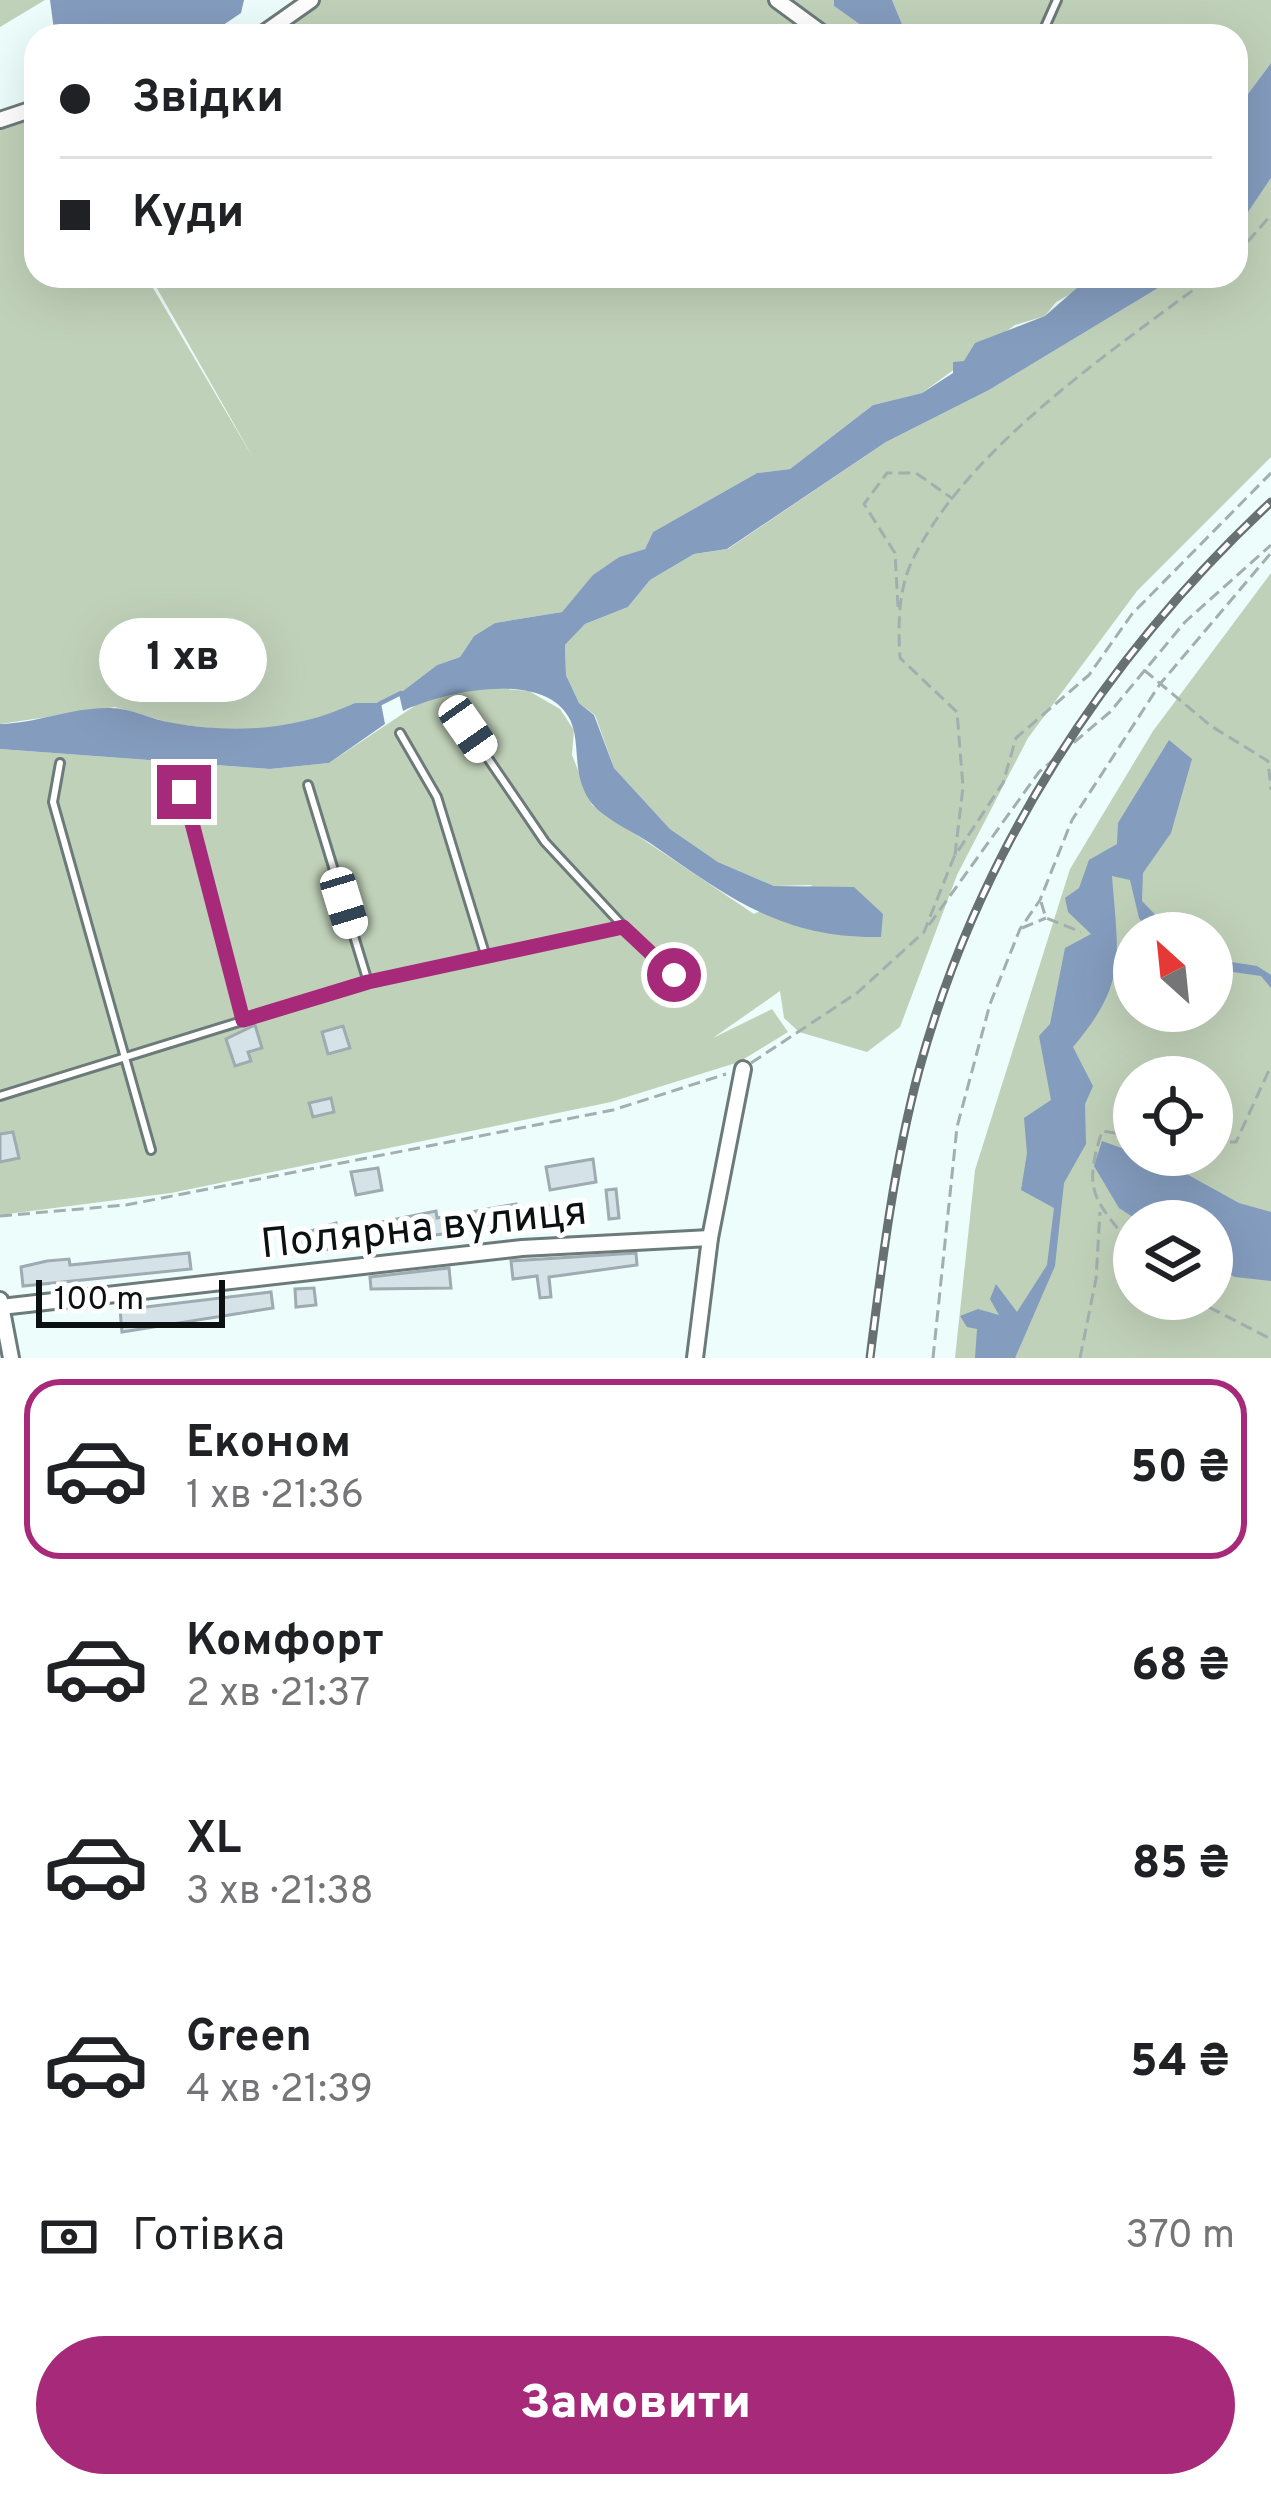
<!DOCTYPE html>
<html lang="uk">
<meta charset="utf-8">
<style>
:root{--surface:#fff;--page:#f6f6f6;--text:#202124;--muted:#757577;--line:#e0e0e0;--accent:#a72979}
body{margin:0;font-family:Overpass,sans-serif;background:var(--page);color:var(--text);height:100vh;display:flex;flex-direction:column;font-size:45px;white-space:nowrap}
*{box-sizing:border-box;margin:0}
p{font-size:39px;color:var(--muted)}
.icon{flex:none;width:66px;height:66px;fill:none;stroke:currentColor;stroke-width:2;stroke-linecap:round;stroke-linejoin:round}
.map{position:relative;height:1358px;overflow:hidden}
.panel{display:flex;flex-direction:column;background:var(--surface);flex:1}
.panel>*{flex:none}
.banner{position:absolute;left:24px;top:24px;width:1224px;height:264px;border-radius:36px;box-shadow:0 12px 48px #0002;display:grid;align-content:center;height:264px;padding:0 36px;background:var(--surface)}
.needle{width:78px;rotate:333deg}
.tools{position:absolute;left:1113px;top:912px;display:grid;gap:24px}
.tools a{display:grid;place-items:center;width:120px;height:120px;border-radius:50%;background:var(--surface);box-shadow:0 12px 48px #0002;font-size:60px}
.scale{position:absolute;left:36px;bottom:30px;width:189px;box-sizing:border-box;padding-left:12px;border:6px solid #0b1010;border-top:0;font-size:33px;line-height:42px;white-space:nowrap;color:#0b1010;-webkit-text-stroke:9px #fff;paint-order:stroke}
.end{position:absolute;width:54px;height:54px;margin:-27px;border:15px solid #a72979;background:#fff;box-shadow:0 0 0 6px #fff}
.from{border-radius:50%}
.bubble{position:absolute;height:84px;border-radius:42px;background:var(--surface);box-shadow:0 12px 48px #0002;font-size:39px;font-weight:800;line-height:84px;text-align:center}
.car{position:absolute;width:36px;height:72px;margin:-36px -18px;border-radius:15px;box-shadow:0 0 9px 3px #0007;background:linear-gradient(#fff 24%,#345 0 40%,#fff 0 76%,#345 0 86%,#fff 0)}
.banner b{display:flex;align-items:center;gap:42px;height:114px;font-size:45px}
.banner b+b{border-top:3px solid var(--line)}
.banner i{width:30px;height:30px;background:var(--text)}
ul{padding:21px 0 0;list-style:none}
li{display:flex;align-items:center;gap:36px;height:180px;margin:0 24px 18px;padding:0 12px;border:6px solid transparent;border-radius:36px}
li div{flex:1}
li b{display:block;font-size:45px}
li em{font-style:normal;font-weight:800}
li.selected{border-color:var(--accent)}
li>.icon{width:108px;height:108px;stroke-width:1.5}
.pay{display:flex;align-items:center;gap:30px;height:132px;padding:0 36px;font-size:45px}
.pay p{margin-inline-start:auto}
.primary-button{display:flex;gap:24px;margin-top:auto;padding:24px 36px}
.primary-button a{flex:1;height:138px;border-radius:72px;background:var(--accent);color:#fff;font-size:48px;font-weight:800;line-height:138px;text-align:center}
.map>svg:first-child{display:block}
</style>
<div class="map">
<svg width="1271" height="1358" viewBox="0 0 1271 1358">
<rect width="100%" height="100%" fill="#edfdfc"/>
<g fill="#c0d1b9" fill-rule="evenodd">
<polygon points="0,0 45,0 0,27"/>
<polygon points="311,0 834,0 834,6 876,36 260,36"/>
<polygon points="892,0 1271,0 1271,63 1236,110 1236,36 907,36"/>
<polygon points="36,108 36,276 146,276 255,461 150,276 1103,276 1056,302 1045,316 1015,325 922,393 873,405 790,469 757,473 653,532 645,549 619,557 594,575 562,612 495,623 474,636 460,657 437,665 399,694 381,703 355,703 321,719 249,732 174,724 115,707 0,724 0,120"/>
<polygon points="1271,178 1271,457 1137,591 1028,738 957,875 900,1027 867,1052 799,1032 784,1018 780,991 713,1038 772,1009 788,1032 739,1062 611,1102 171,1193 0,1215 0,749 270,769 329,763 422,701 473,686 529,691 560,709 574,730 572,755 592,805 754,914 813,885 774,886 718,862 670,829 614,768 595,715 579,703 566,675 565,645 585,624 628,607 650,580 694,554 728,549 886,442 989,390 1178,276 1236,276 1236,230"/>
<path d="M 1271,573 L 1271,1358 L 955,1358 L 975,1170 L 1070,869 L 1153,731 ZM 1134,933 L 1212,933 L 1212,1011 L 1134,1011 ZM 1134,1077 L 1212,1077 L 1212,1155 L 1134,1155 ZM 1134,1221 L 1212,1221 L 1212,1299 L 1134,1299 Z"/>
</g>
<g fill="#849cbe">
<polygon points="50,0 244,0 241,13 207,36 122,30 79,36 54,30"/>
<polygon points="834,0 892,0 907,36 876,36 834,6"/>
<polygon points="1271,63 1271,178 1236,230 1236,110"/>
<path d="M 1103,276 L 1178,276 L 989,390 L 886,442 L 727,549 L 694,554 L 650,580 L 628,607 L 585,624 L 565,645 L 566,675 L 579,703 L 594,715 L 614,768 L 670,829 L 718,862 L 774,886 L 854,887 L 883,914 L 881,937 C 782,939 728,897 650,843 C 632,831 602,818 590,801 C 574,777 579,756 574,731 C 559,665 443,691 403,711 L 399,694 L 437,665 L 460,657 L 474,636 L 495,623 L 562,612 L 593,575 L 619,557 L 645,549 L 653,532 L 757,473 L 790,469 L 873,405 L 922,393 L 953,373 L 953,362 L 964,361 L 975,343 L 1045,316 L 1086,280 Z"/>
<path d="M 355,703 L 381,703 L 385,724 L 329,763 L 270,769 L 0,749 L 0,724 C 37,723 74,707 110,708 C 132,708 152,720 173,723 C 235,734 298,730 355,703 Z"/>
<path d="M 1169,740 L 1192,759 L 1171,833 L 1143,873 L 1142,901 L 1173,933 L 1149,933 L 1139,918 L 1130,880 L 1112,876 C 1118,956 1128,982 1073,1047 L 1093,1086 L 1085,1104 L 1086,1144 L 1064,1183 L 1055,1266 L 1015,1358 L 975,1358 L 977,1329 L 967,1327 L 960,1316 L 978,1309 L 999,1315 L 990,1299 L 996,1284 L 1017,1312 L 1047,1265 L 1054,1208 L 1021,1190 L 1027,1153 L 1024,1118 L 1051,1100 L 1039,1036 L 1050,1024 L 1065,948 L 1091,934 L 1068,912 L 1065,898 L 1079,888 L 1089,860 L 1117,844 L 1118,823 Z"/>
<polygon points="1212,959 1257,966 1271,975 1271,988 1261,976 1212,969"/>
<polygon points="1102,1141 1172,1166 1239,1203 1271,1212 1271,1281 1235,1277 1212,1267 1212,1221 1139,1221 1119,1208 1094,1166"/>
</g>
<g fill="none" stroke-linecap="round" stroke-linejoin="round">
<polyline stroke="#849cbe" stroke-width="4.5" points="379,704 401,693"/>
</g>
<g fill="#d5e2e8" stroke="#9fabb1" stroke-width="3">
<polygon points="255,1025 262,1048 248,1052 251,1061 235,1066 226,1039"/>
<polygon points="343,1026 350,1048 328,1054 322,1032"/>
<polygon points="331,1098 334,1112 313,1117 309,1103"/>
<polygon points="13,1132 19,1158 0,1162 0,1134"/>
<polygon points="593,1159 596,1182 550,1190 546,1167"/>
<polygon points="378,1168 382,1190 356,1195 351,1172"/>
<polygon points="616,1189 619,1218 609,1219 606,1190"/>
<polygon points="516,1204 517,1211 553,1205 555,1219 285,1255 282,1240 336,1223 337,1231 436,1211 437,1218"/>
<polygon points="189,1253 191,1269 23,1286 21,1267 47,1261 69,1259 70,1265"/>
<polygon points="636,1253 637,1265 549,1277 551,1297 540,1298 537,1276 513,1279 511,1261"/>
<polygon points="449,1268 451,1288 371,1289 370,1277"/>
<polygon points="314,1288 316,1305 296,1307 295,1289"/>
<polygon points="271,1292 273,1308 122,1332 120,1310"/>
</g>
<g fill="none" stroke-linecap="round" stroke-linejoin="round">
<g stroke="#6c7a7a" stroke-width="12">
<g id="lane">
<polyline points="1041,36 1057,0"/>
<polyline points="1137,36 1155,30"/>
<polyline points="468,729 545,842 624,927"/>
<polyline points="400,733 437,797 486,957"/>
<polyline points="60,763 53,802 151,1150"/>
<polyline points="308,785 368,982"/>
<polyline points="184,792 243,1020"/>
<polyline points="0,1096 368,982 624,927 674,975"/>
</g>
</g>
<g stroke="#6c7a7a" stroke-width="20">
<g id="street">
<polyline points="777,0 826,36"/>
<polyline points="260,36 311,0"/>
<polyline points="0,120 36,108"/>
<polyline points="0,1300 11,1358"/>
<polyline points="1,1307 522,1248 710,1238"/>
<polyline points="695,1358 710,1238 743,1069"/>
</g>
</g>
<g stroke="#a2afae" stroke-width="3" stroke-dasharray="12 6" stroke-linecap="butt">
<polyline points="1236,255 1271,215"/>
<polyline points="898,607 895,553 864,504 887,473 916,473 953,499"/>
<polyline points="1144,670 1211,726 1268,761 1271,790"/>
<path d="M 955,855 L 963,787 L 957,712 L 900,658 C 898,625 898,589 913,559 C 968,447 1113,350 1212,276"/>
<polyline points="1041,902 1046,918 1081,932"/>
<polyline points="929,925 1039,772 1110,712 1185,622 1271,545"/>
<polyline points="1022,928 1046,918"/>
<polyline points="751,1063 857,993 924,932 954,857 1003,783 1016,738 1089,675 1132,614 1271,473"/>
<path d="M 1134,1136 L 1102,1131 C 1081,1197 1097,1199 1134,1250"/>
<polyline points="1212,1142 1236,1142 1271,1066"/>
<polyline points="0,1216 126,1205 613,1110 726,1074"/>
<polyline points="1193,1299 1271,1339"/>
<polyline points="933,1358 957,1127 990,1004 1020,929 1040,900 1072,820 1160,684 1271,553"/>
<polyline points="1080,1358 1096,1279 1100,1212"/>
</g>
<use href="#lane" stroke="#fff" stroke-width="6"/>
<use href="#street" stroke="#fff" stroke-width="14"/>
<g stroke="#687171" stroke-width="9">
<path id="rail" d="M 870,1358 C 882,1261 894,1164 919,1070 C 979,850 1106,656 1271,502"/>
</g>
<use href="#rail" stroke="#fff" stroke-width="4.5" stroke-dasharray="14" stroke-linecap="butt"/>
</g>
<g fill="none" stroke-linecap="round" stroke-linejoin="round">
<polyline stroke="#a72979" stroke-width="15" points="184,792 243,1020 368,982 623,927 674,975"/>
</g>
<g text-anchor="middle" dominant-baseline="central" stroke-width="10" stroke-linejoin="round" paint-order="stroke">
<g font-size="42" fill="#0b1010" stroke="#fff">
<text transform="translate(424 1230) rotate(-6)">Полярна вулиця</text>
</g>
</g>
</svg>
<div class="tools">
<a><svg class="needle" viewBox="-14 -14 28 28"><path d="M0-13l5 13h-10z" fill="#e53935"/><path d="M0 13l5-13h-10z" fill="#757577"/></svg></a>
<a><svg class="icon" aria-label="locate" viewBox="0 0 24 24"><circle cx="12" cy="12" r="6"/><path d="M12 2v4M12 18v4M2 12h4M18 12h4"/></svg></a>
<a><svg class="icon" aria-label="layers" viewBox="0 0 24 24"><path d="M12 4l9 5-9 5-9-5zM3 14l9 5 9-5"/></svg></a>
</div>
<div class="scale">100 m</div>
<i class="end from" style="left:674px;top:975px"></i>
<i class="end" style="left:184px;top:792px"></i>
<div class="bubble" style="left:99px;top:618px;width:168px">1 хв</div>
<i class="car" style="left:468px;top:729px;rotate:145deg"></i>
<i class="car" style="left:344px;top:903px;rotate:163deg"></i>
<div class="banner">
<b><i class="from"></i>Звідки</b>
<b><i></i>Куди</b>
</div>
</div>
<section class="panel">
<ul>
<li class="selected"><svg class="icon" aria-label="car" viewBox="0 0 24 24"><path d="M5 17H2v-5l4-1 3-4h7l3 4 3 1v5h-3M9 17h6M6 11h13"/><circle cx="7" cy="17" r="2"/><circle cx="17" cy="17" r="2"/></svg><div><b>Економ</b><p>1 хв · 21:36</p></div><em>50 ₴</em></li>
<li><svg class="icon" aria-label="car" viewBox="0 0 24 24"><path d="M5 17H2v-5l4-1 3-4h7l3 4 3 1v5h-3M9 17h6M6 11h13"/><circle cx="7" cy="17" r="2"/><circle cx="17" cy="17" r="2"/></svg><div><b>Комфорт</b><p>2 хв · 21:37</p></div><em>68 ₴</em></li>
<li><svg class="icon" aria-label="car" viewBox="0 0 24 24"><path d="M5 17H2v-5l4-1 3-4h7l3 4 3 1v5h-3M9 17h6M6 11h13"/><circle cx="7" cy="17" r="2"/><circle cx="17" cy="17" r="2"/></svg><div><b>XL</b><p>3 хв · 21:38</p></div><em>85 ₴</em></li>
<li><svg class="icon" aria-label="car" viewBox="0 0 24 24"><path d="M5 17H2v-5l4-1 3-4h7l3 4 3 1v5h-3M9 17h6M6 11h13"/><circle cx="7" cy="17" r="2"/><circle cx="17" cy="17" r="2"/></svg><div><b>Green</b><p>4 хв · 21:39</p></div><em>54 ₴</em></li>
</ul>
<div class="pay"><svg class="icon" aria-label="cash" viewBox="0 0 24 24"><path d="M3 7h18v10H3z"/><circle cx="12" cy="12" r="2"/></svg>Готівка<p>370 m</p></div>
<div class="primary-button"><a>Замовити</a></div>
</section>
